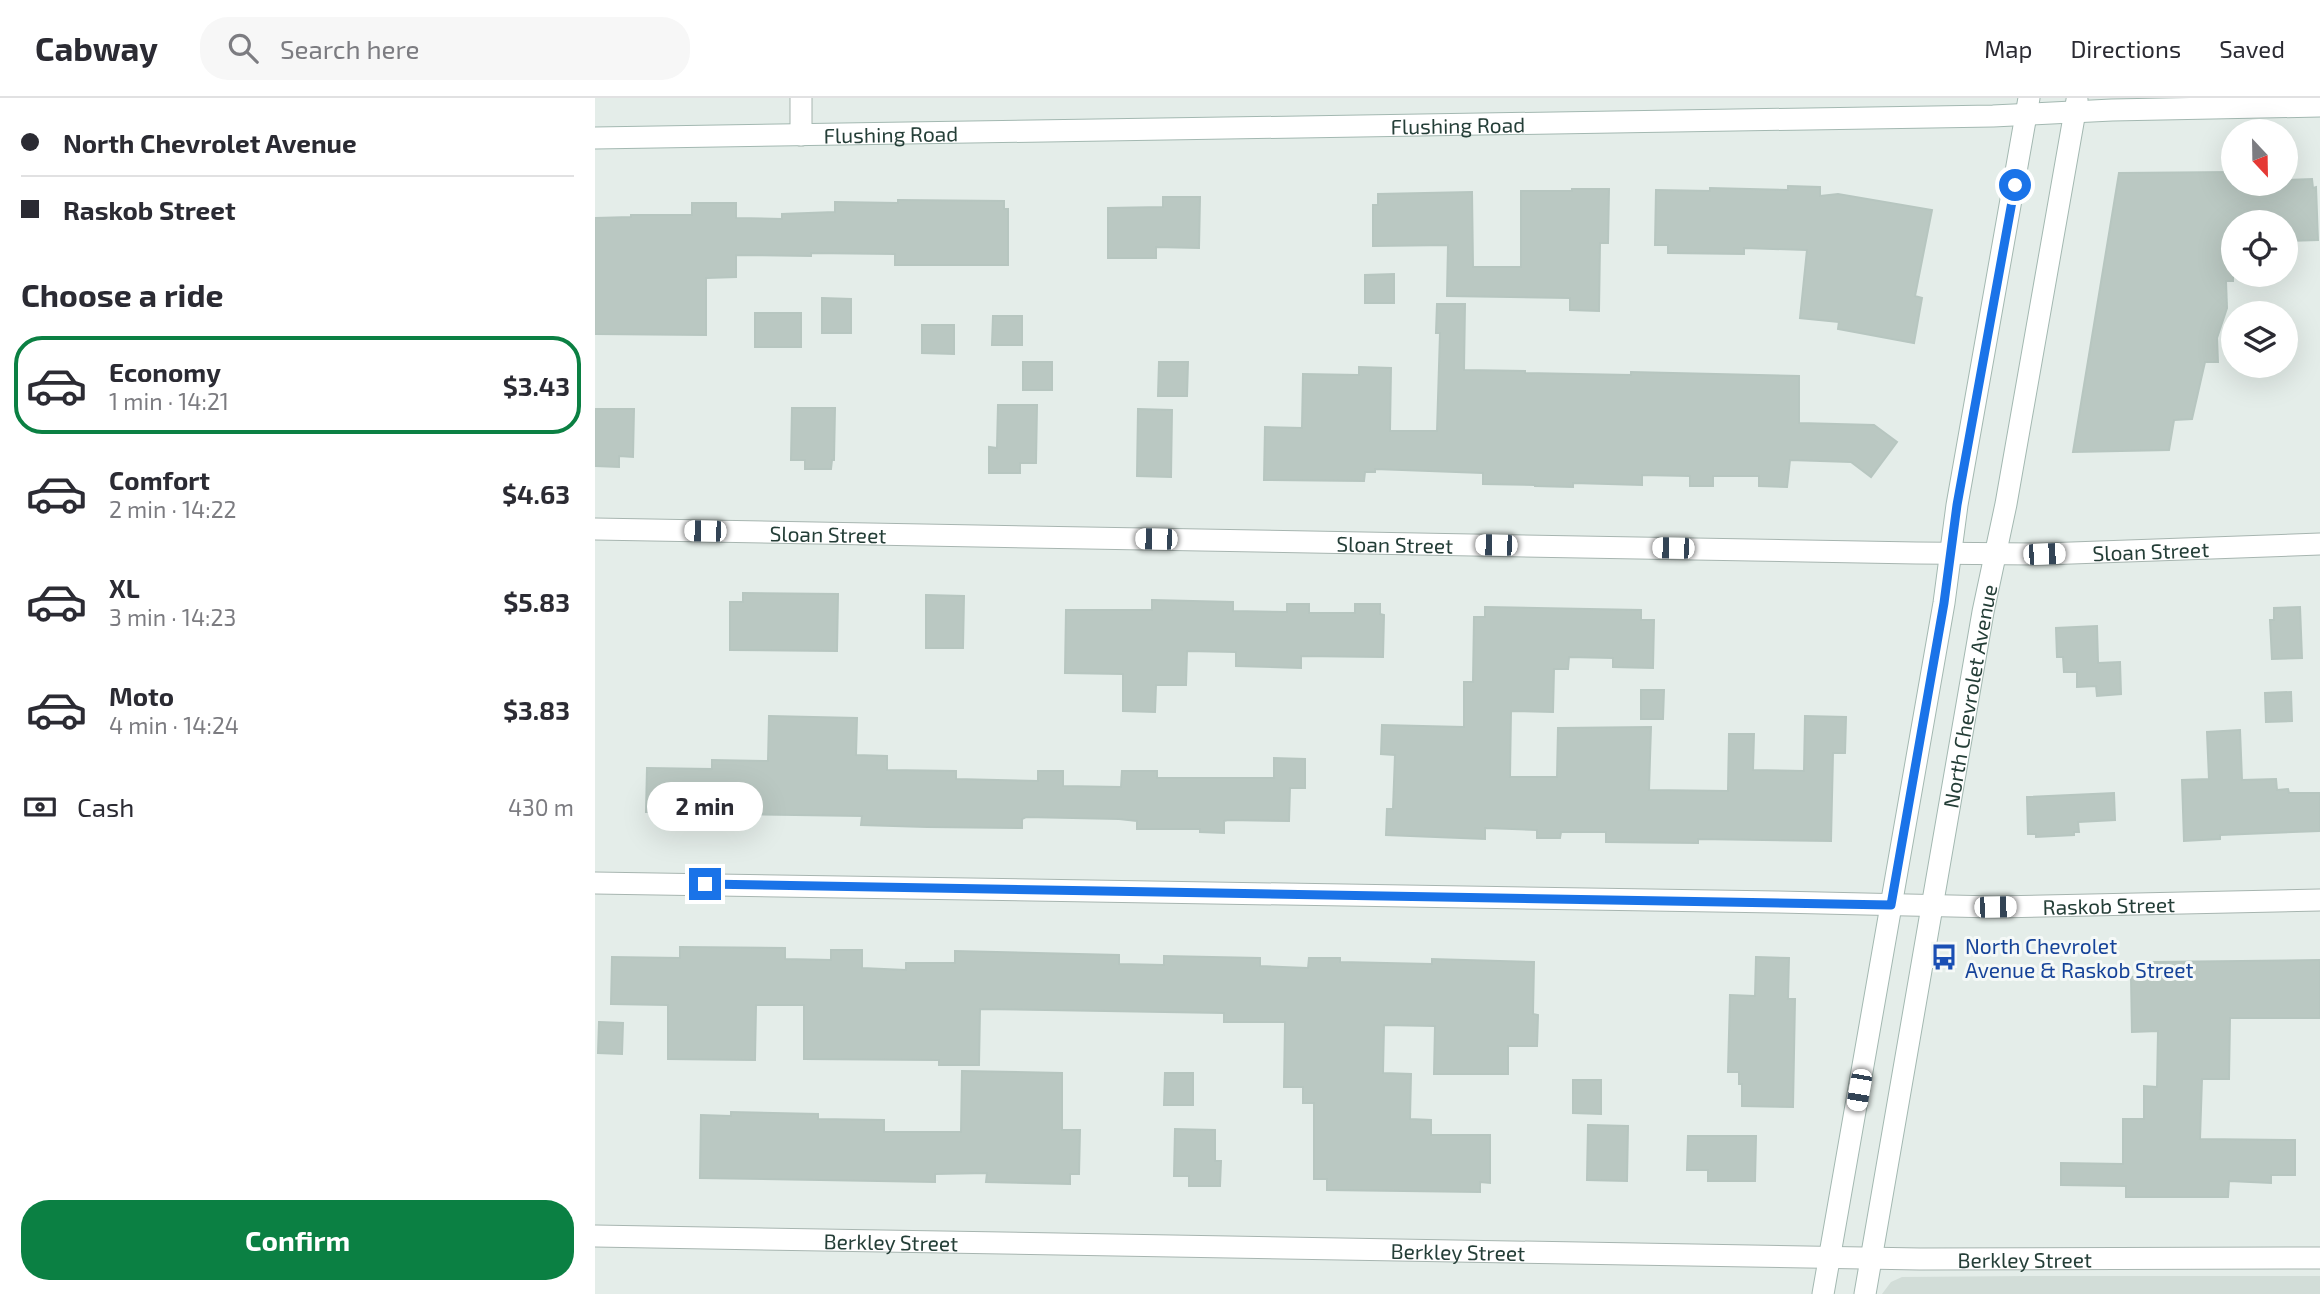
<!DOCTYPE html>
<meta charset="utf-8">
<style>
:root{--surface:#fff;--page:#f7f7f7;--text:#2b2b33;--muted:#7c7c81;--line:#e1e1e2;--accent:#0b8043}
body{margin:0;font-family:"Exo 2",sans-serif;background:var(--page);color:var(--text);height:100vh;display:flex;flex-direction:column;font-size:26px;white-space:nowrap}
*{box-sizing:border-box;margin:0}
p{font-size:23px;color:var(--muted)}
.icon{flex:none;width:38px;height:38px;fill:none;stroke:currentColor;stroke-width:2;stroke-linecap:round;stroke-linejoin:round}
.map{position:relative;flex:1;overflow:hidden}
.sheet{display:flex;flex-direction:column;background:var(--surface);width:595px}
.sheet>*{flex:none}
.guide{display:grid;align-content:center;height:154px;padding:0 21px;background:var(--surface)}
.needle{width:46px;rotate:158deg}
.controls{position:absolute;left:1626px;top:21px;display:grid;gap:14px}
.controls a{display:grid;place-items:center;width:77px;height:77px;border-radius:50%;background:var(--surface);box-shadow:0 7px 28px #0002;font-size:35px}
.end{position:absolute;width:32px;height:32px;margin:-16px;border:9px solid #1a73e8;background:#fff;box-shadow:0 0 0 4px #fff}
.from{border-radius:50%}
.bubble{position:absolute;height:49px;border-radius:24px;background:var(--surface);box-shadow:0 7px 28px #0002;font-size:23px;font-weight:700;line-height:49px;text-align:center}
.car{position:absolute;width:21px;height:42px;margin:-21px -10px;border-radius:9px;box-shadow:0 0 5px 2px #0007;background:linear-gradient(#fff 24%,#345 0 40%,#fff 0 76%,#345 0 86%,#fff 0)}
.guide b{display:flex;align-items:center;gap:24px;height:66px;font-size:26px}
.guide b+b{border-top:2px solid var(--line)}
.guide i{width:18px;height:18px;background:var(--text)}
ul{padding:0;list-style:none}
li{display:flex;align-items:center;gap:21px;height:98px;margin:0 14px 10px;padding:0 7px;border:4px solid transparent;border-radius:28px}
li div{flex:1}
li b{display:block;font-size:26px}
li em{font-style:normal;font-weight:700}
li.current{border-color:var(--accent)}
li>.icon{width:63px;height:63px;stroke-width:1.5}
h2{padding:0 21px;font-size:32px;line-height:84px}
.pay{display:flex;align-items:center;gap:18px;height:77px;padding:0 21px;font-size:26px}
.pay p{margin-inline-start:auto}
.cta{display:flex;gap:14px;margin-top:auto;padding:14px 21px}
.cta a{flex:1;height:80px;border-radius:28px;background:var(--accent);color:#fff;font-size:28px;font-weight:700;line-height:80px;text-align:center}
header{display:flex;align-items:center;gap:42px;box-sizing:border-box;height:98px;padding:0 35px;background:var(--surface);border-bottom:2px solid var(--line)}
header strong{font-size:33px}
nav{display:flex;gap:38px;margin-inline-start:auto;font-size:24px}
.search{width:490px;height:63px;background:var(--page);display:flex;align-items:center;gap:18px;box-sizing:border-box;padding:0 24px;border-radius:28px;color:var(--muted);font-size:26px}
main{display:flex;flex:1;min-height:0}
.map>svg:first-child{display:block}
</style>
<header>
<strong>Cabway</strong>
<div class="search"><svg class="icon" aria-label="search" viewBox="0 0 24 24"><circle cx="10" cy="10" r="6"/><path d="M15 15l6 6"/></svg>Search here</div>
<nav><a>Map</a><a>Directions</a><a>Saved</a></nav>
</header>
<main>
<section class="sheet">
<div class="guide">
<b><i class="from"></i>North Chevrolet Avenue</b>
<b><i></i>Raskob Street</b>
</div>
<h2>Choose a ride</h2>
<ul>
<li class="current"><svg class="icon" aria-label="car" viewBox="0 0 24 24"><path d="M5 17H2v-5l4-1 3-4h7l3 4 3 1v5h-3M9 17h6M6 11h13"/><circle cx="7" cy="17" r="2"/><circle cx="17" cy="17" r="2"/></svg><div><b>Economy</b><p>1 min · 14:21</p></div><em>$3.43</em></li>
<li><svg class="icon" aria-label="car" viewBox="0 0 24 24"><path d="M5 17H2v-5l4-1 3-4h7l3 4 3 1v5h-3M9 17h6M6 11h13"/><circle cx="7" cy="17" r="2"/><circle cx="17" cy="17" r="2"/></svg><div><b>Comfort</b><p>2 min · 14:22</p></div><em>$4.63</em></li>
<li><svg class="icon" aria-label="car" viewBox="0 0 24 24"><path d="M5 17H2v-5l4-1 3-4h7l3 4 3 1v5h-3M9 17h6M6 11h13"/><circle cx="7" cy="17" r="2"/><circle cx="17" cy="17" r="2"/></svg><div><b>XL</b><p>3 min · 14:23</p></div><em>$5.83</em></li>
<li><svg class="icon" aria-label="car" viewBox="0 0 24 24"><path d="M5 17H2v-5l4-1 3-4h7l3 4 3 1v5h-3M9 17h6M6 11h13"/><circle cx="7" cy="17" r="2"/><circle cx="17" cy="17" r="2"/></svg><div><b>Moto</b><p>4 min · 14:24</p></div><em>$3.83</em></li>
</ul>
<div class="pay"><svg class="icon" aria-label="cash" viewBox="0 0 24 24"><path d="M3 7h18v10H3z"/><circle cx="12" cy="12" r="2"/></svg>Cash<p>430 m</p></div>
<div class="cta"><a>Confirm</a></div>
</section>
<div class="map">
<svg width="1725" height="1196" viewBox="0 0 1725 1196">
<rect width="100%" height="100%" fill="#e4ede9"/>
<polygon fill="#d2ddd8" points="1433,1178 1725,1178 1725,1196 1287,1196 1296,1184 1307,1179"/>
<g fill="#bac8c2" stroke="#b7c6c0" stroke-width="2">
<polygon points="1638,74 1638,86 1690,86 1690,82 1717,81 1718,90 1721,89 1723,142 1690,143 1690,124 1638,124 1638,183 1631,183 1632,210 1622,240 1623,264 1610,264 1597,321 1579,322 1574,352 1478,354 1524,75"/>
<polygon points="1193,88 1225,89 1225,98 1243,96 1337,112 1320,198 1327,200 1319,245 1243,231 1244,224 1205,220 1212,152 1149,150 1149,156 1073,155 1073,147 1060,147 1061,92 1115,93 1115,90 1193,92"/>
<polygon points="977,91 1014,91 1013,145 1005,145 1004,213 975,212 975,200 852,198 853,147 778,148 778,107 783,107 783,96 877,94 878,169 926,169 926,93 977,93"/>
<polygon points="568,99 605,99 604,150 561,149 561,160 513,160 513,110 568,109"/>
<polygon points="303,102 409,103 409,111 413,111 413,167 300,167 300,156 216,155 216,158 141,157 141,179 111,180 111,237 0,236 0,120 36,119 36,117 97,117 97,105 141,105 141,120 187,121 187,116 240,114 240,104 303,105"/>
<polygon points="799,176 799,205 770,205 770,177"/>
<polygon points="227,200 256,201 256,235 227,235"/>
<polygon points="842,206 870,206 869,272 930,273 930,275 1036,277 1036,274 1204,278 1204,325 1279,327 1302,344 1276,379 1256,364 1195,362 1192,389 1164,388 1164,378 1118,378 1118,388 1095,388 1095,378 1047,377 1047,387 978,385 978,389 940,388 940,387 888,386 888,375 780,371 780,374 770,374 769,383 669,382 670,329 707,330 708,276 764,277 764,269 796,270 795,333 842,333 845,235 841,235"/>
<rect x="160" y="215" width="46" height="34"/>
<polygon points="398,218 427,218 427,247 397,247"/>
<polygon points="327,227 359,227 359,256 327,255"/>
<rect x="428" y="264" width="29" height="28"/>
<polygon points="564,264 593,264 592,298 563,298"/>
<polygon points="403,307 442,307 441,365 425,365 425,375 394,375 394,349 402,350"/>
<polygon points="197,310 240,310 239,362 237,362 236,371 210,371 210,362 196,362"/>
<polygon points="0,311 39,311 38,359 24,358 24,369 0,368"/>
<polygon points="543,311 577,312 576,379 542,378"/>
<polygon points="148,495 243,496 242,553 135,552 135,504 148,504"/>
<polygon points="331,497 369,498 368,550 331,550"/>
<polygon points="557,502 638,504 638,513 692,514 692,506 714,506 714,515 760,515 760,506 785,506 785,516 789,517 788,559 706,558 706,570 641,568 641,554 592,553 591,587 561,587 560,614 528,613 528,576 470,575 471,512 557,512"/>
<polygon points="890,509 1046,512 1046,522 1059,522 1058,570 1018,569 1018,560 974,559 973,571 959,571 958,614 916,613 915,679 962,679 963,630 1056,629 1054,692 1133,693 1134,636 1159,636 1158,672 1209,673 1210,618 1251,619 1250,655 1238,655 1236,743 1103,741 1103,745 1011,744 1011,734 966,734 965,740 942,740 942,732 890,730 890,741 791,737 792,711 798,711 800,657 786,656 787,627 869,629 869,584 878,584 879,519 890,519"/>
<polygon points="1705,509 1707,560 1677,561 1675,522 1679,522 1679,510"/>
<polygon points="1502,528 1503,565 1525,564 1526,596 1502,598 1501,588 1482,589 1482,574 1469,574 1468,559 1462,559 1461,530"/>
<polygon points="1046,592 1069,592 1068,621 1046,621"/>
<polygon points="1696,594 1697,623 1671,624 1670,595"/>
<polygon points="174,618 262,620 261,657 292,658 292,672 361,673 361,681 443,683 443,673 468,673 468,688 526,689 527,673 562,673 562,680 679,680 679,660 710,661 710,690 695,690 694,723 633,722 629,723 629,735 605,734 605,731 542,731 542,723 524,721 431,719 427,721 427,730 332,729 266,727 267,718 140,716 140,722 86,721 86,724 60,724 60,714 51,714 52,670 117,671 117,662 173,663"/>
<polygon points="1645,632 1647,682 1681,681 1682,692 1693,691 1694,695 1725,695 1725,733 1625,737 1625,741 1589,743 1587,682 1614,681 1612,634"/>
<polygon points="1519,695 1520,722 1483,724 1484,734 1479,734 1479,737 1441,739 1441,736 1433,736 1432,699"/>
<polygon points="85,849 190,850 190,861 236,862 236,852 267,852 267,870 311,872 311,865 360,865 360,853 524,857 524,866 569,867 569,858 665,860 665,868 713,870 714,860 745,860 745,864 837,866 837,861 939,864 938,916 943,917 942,948 913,948 913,976 839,976 840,928 789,927 788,975 816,976 815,1021 836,1022 836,1037 895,1037 895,1085 885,1084 885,1094 732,1092 732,1081 719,1081 719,1005 708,1005 708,989 689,989 690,924 629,924 629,915 385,911 384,967 344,967 344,962 209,961 209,907 161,907 160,962 73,961 73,907 16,906 17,859 85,860"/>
<polygon points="1161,859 1194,860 1193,901 1200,901 1198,1009 1147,1008 1147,986 1144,986 1144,974 1133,974 1135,897 1160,898"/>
<polygon points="1725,862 1725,920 1635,920 1634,981 1607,981 1605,1041 1700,1042 1700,1077 1676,1077 1676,1085 1634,1083 1633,1099 1531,1099 1531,1088 1466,1087 1466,1065 1528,1066 1528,1021 1549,1021 1549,988 1562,989 1563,933 1537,934 1536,879 1555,878 1555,864"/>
<polygon points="4,924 28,925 27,956 3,955"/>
<polygon points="367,973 467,975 467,1032 485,1032 484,1076 475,1076 475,1086 391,1084 392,1075 340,1076 340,1084 105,1080 106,1017 136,1018 136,1014 223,1016 223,1021 289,1022 289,1034 366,1034"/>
<polygon points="570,975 598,975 598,1007 569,1007"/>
<polygon points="978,982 1006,982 1006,1016 978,1015"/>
<polygon points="993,1027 1033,1028 1032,1083 992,1082"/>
<polygon points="580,1031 620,1032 620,1063 626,1063 625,1088 594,1088 594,1078 579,1078"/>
<polygon points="1093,1038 1161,1038 1160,1083 1113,1083 1113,1072 1092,1072"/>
</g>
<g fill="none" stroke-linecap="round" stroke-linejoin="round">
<g stroke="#a7b5b0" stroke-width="23">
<g id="street">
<polyline points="206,0 206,37"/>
<path id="s1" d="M 0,431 L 1321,455 L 1449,456 L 1725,446"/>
<path id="s2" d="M 0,785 L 1182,804 L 1400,809 L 1725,802"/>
<path id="s3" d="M 0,1138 L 1325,1161 L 1725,1160"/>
</g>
</g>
<g stroke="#a3b8b1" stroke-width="23">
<g id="secondary">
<path id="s4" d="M 0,40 L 1398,18 L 1517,12 L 1725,8"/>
<polyline points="1228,1196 1349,505 1362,407 1434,0"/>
<path id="s5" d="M 1270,1196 L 1388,514 L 1411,406 L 1482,2"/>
</g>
</g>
<use href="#street" stroke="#fff" stroke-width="21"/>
<use href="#secondary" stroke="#fff" stroke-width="21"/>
</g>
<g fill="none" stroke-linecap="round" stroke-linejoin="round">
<polyline stroke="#1a73e8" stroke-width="9" points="110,786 1296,807 1349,505 1362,407 1420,87"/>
</g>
<defs>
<g id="bus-bare" transform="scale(2.1)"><path d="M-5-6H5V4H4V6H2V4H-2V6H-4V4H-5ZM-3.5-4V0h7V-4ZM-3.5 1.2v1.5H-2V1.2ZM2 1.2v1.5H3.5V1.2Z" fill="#1a4fb4" stroke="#f5f9f7" stroke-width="2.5" paint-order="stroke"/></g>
</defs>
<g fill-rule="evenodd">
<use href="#bus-bare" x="1349" y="859"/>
</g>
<g text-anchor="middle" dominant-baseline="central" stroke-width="6" stroke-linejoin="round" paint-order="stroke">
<g font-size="21" fill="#243e37" stroke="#f5f9f7">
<text stroke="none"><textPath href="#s4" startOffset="863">Flushing Road</textPath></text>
<text stroke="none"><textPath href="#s4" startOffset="296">Flushing Road</textPath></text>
<text stroke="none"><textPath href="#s1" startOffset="233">Sloan Street</textPath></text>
<text stroke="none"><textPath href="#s1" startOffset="800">Sloan Street</textPath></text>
<text stroke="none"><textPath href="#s1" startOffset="1556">Sloan Street</textPath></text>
<text stroke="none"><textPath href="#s5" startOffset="607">North Chevrolet Avenue</textPath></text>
<text stroke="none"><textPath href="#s2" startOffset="1514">Raskob Street</textPath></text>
<text stroke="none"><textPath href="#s3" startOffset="296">Berkley Street</textPath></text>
<text stroke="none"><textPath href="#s3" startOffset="863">Berkley Street</textPath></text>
<text stroke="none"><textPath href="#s3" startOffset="1430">Berkley Street</textPath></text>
</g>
<g font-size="21" fill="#164399" stroke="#f5f9f7" text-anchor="start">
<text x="1370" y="847">North Chevrolet<tspan x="1370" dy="24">Avenue &amp; Raskob Street</tspan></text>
</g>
</g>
</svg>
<div class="controls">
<a><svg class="needle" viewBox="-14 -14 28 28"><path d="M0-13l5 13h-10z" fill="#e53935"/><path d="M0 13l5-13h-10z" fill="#7c7c81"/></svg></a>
<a><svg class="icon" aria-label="locate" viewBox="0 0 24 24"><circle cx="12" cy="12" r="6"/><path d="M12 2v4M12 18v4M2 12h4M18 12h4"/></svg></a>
<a><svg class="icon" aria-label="layers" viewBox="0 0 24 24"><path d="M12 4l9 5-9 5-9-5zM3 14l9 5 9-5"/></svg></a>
</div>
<i class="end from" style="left:1420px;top:87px"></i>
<i class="end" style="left:110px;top:786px"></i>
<div class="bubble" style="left:52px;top:684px;width:116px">2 min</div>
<i class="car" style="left:110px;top:433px;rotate:271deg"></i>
<i class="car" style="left:561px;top:441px;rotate:271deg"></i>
<i class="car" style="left:901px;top:447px;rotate:271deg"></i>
<i class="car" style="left:1078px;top:450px;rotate:271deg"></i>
<i class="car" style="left:1449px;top:456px;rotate:88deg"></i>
<i class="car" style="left:1400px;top:809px;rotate:89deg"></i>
<i class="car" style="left:1264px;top:992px;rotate:190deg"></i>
</div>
</main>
